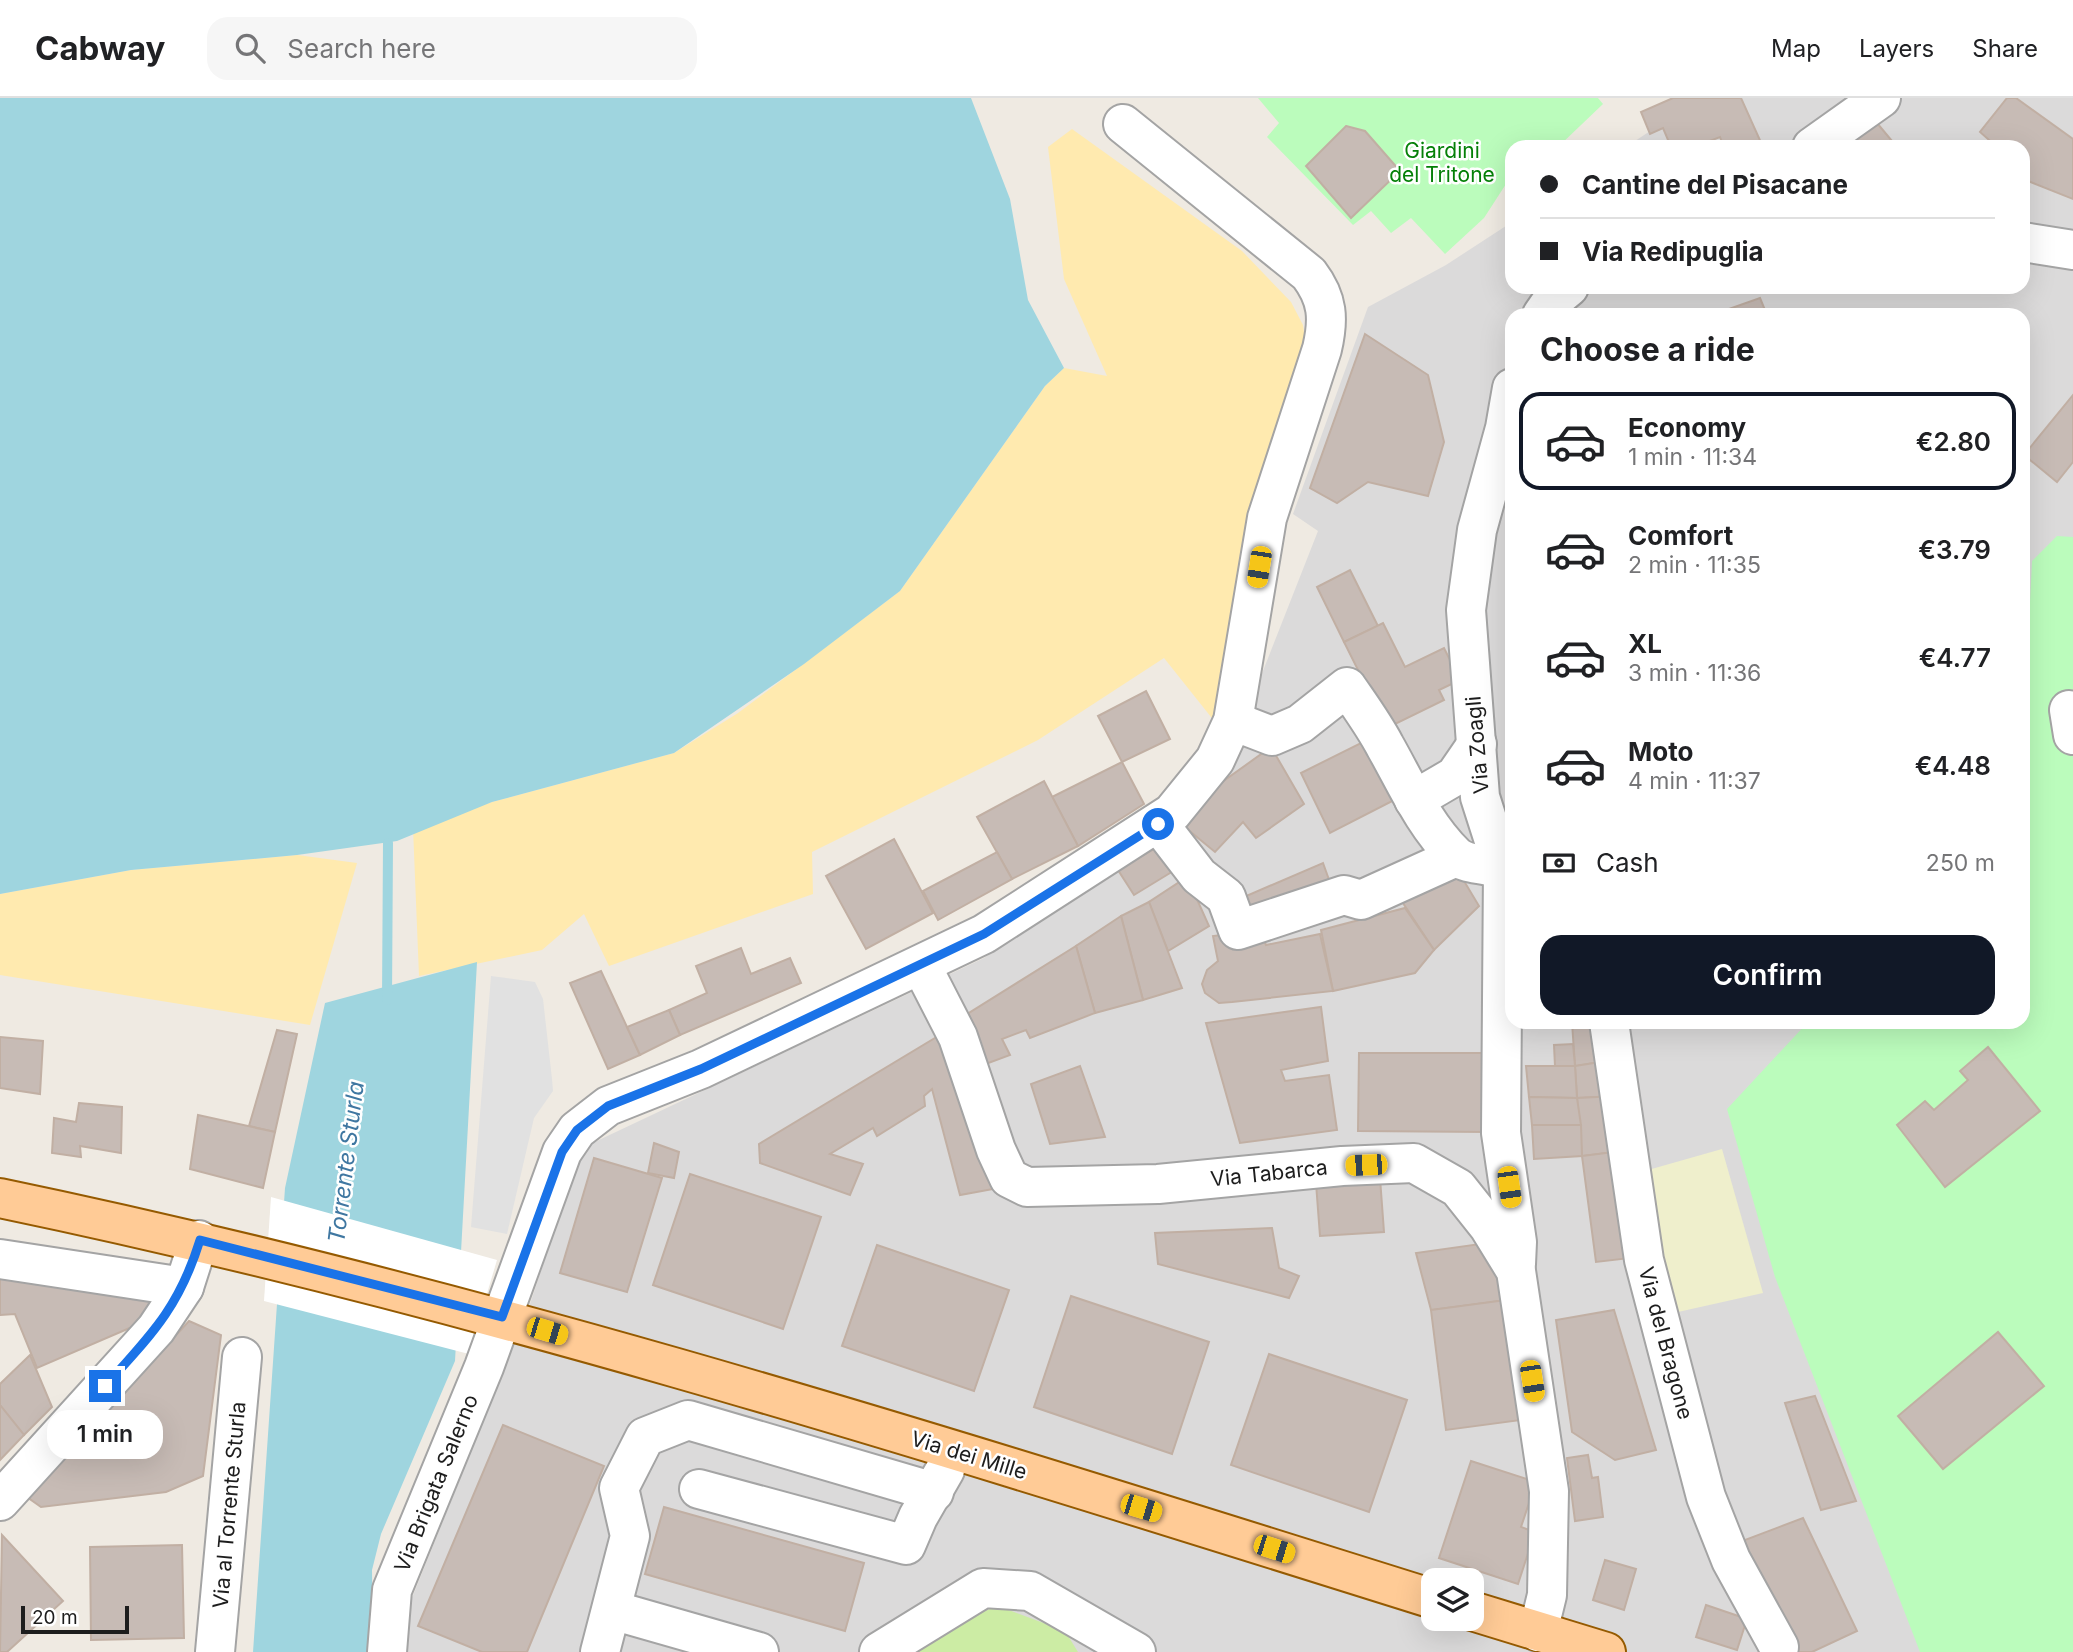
<!DOCTYPE html>
<meta charset="utf-8">
<style>
:root{--surface:#fff;--page:#f6f6f6;--text:#202124;--muted:#757577;--line:#e0e0e0;--accent:#111827}
body{margin:0;font-family:Inter,sans-serif;background:var(--page);color:var(--text);height:100vh;display:flex;flex-direction:column;font-size:26px;white-space:nowrap}
*{box-sizing:border-box;margin:0}
p{font-size:23px;color:var(--muted)}
.icon{flex:none;width:38px;height:38px;fill:none;stroke:currentColor;stroke-width:2;stroke-linecap:round;stroke-linejoin:round}
.map{position:relative;flex:1;overflow:hidden}
.details{position:absolute;left:1505px;top:210px;width:525px;height:721px;display:flex;flex-direction:column;background:var(--surface);border-radius:21px;box-shadow:0 7px 28px #0002}
.details>*{flex:none}
.top-card{position:absolute;left:1505px;top:42px;width:525px;height:154px;border-radius:21px;box-shadow:0 7px 28px #0002;display:grid;align-content:center;height:154px;padding:0 35px;background:var(--surface)}
.buttons{position:absolute;left:1421px;top:1470px;display:grid;gap:14px}
.buttons a{display:grid;place-items:center;width:63px;height:63px;border-radius:14px;background:var(--surface);box-shadow:0 7px 28px #0002;font-size:35px}
.scale{position:absolute;left:21px;bottom:18px;width:108px;box-sizing:border-box;padding-left:7px;border:4px solid #1d1d1d;border-top:0;font-size:19px;line-height:24px;white-space:nowrap;color:#1d1d1d;-webkit-text-stroke:5px #fff;paint-order:stroke}
.end{position:absolute;width:32px;height:32px;margin:-16px;border:9px solid #1a73e8;background:#fff;box-shadow:0 0 0 4px #fff}
.from{border-radius:50%}
.bubble{position:absolute;height:49px;border-radius:21px;background:var(--surface);box-shadow:0 7px 28px #0002;font-size:23px;font-weight:600;line-height:49px;text-align:center}
.car{position:absolute;width:21px;height:42px;margin:-21px -10px;border-radius:9px;box-shadow:0 0 5px 2px #0007;background:linear-gradient(#f5c518 24%,#345 0 40%,#f5c518 0 76%,#345 0 86%,#f5c518 0)}
.top-card b{display:flex;align-items:center;gap:24px;height:66px;font-size:26px}
.top-card b+b{border-top:2px solid var(--line)}
.top-card i{width:18px;height:18px;background:var(--text)}
ul{padding:0;list-style:none}
li{display:flex;align-items:center;gap:21px;height:98px;margin:0 14px 10px;padding:0 21px;border:4px solid transparent;border-radius:21px}
li div{flex:1}
li b{display:block;font-size:26px}
li em{font-style:normal;font-weight:600}
li.on{border-color:var(--accent)}
li>.icon{width:63px;height:63px;stroke-width:1.5}
h2{padding:0 35px;font-size:32px;line-height:84px}
.pay{display:flex;align-items:center;gap:18px;height:77px;padding:0 35px;font-size:26px}
.pay p{margin-inline-start:auto}
.primary-button{display:flex;gap:14px;margin-top:auto;padding:14px 35px}
.primary-button a{flex:1;height:80px;border-radius:21px;background:var(--accent);color:#fff;font-size:28px;font-weight:600;line-height:80px;text-align:center}
header{display:flex;align-items:center;gap:42px;box-sizing:border-box;height:98px;padding:0 35px;background:var(--surface);border-bottom:2px solid var(--line)}
header strong{font-size:33px}
nav{display:flex;gap:38px;margin-inline-start:auto;font-size:24px}
.search{width:490px;height:63px;background:var(--page);display:flex;align-items:center;gap:18px;box-sizing:border-box;padding:0 24px;border-radius:21px;color:var(--muted);font-size:26px}
.map>svg:first-child{display:block}
</style>
<header>
<strong>Cabway</strong>
<div class="search"><svg class="icon" aria-label="search" viewBox="0 0 24 24"><circle cx="10" cy="10" r="6"/><path d="M15 15l6 6"/></svg>Search here</div>
<nav><a>Map</a><a>Layers</a><a>Share</a></nav>
</header>
<div class="map">
<svg width="2073" height="1554" viewBox="0 0 2073 1554">
<rect width="100%" height="100%" fill="#efeae2"/>
<path fill="#dbdada" fill-rule="evenodd" d="M 1700,0 L 2073,0 L 2073,1554 L 402,1554 L 401,1527 L 527,1215 L 582,1050 L 984,860 L 1149,746 L 1226,667 L 1318,433 L 1293,416 L 1368,209 L 1446,167 L 1512,124 L 1512,189 L 2023,189 L 2023,49 L 1626,49 ZM 1512,217 L 2023,217 L 2023,924 L 1512,924 ZM 1433,1482 L 1472,1482 L 1472,1521 L 1433,1521 Z"/>
<polygon fill="#efefcc" points="1722,1051 1763,1195 1678,1214 1641,1074"/>
<polygon fill="#cceca4" points="998,1508 1065,1533 1078,1554 906,1554 933,1533"/>
<g fill="#ffeaaf">
<polygon points="1072,31 1242,153 1291,204 1303,227 1307,257 1215,624 1164,560 1038,642 812,754 813,796 609,868 584,816 542,852 419,878 413,730 492,704 674,655 738,615 900,493 1045,288 1064,270 1107,278 1064,181 1048,49"/>
<polygon points="297,757 357,765 310,927 0,877 0,796 131,772"/>
</g>
<g fill="#bbfcbc">
<polygon points="1258,0 1598,0 1603,6 1558,49 1512,49 1512,81 1506,86 1484,120 1445,156 1411,120 1391,135 1371,113 1353,127 1267,39 1279,25"/>
<polygon points="2057,438 2073,439 2073,1554 1920,1554 1775,1179 1727,1011 1808,924 2023,924 2023,648 2032,463"/>
</g>
<polygon fill="#e1e1e1" points="491,878 535,884 543,901 552,981 553,993 534,1020 507,1136 471,1129"/>
<g fill="#9fd5df">
<polygon points="0,0 971,0 1010,101 1028,202 1064,270 1045,288 900,493 804,566 674,655 492,704 397,743 297,757 131,772 0,796"/>
<polygon points="477,864 455,1263 381,1436 372,1472 373,1554 253,1554 285,1090 325,905"/>
</g>
<polygon fill="#fff" points="271,1099 497,1162 469,1256 264,1203"/>
<g fill="none" stroke-linecap="round" stroke-linejoin="round">
<polyline stroke="#9fd5df" stroke-width="10" points="387,902 388,745"/>
</g>
<g fill="#c7bbb5" stroke="#c1afa3" stroke-width="2">
<polygon points="1673,0 1741,0 1763,49 1724,49 1720,39 1694,49 1671,49 1663,30 1650,36 1641,14"/>
<polygon points="2007,0 2016,0 2073,41 2073,101 2023,81 2023,49 1997,49 1980,34"/>
<polygon points="1872,19 1897,49 1831,49"/>
<polygon points="1346,28 1365,33 1400,73 1351,120 1306,68"/>
<polygon points="1760,200 1767,217 1712,217"/>
<polygon points="1365,236 1428,277 1444,344 1428,398 1368,384 1337,405 1310,390"/>
<polygon points="2073,297 2073,364 2057,384 2024,357"/>
<polygon points="1350,472 1378,528 1344,544 1317,489"/>
<polygon points="1383,525 1405,569 1444,550 1460,582 1439,592 1444,602 1387,630 1344,544"/>
<polygon points="1146,593 1170,641 1122,664 1098,618"/>
<polygon points="1373,639 1402,698 1330,735 1301,675"/>
<polygon points="1271,649 1304,706 1256,740 1243,724 1215,754 1186,730 1211,692"/>
<polygon points="1122,664 1144,706 1078,748 1052,699"/>
<polygon points="1044,683 1078,748 1012,781 977,719"/>
<polygon points="894,741 933,815 866,851 826,778"/>
<polygon points="1161,747 1175,772 1134,797 1118,772"/>
<polygon points="997,754 1012,781 938,822 923,793"/>
<polygon points="1323,765 1333,793 1246,826 1237,802"/>
<polygon points="1455,768 1479,808 1434,852 1401,802"/>
<polygon points="1187,779 1209,828 1168,853 1149,804"/>
<polygon points="1149,804 1182,890 1143,902 1121,818"/>
<polygon points="1405,810 1434,852 1415,875 1333,893 1321,832"/>
<polygon points="1121,818 1143,902 1095,915 1076,848"/>
<polygon points="1260,832 1266,847 1320,836 1333,893 1232,904 1219,905 1205,895 1202,886 1207,872 1218,863 1213,838"/>
<polygon points="1076,848 1095,915 1030,940 1026,932 1002,941 1010,957 975,970 956,923"/>
<polygon points="741,850 751,876 790,860 801,885 680,937 669,912 707,895 696,868"/>
<polygon points="601,873 640,957 608,971 570,885"/>
<polygon points="1321,909 1328,963 1281,972 1285,983 1329,977 1337,1032 1240,1045 1206,925"/>
<polygon points="669,912 680,937 640,957 627,929"/>
<polygon points="1572,924 1604,924 1613,962 1575,968"/>
<polygon points="277,932 297,936 275,1034 249,1028"/>
<polygon points="940,937 993,1091 960,1097 932,991 924,998 925,1008 877,1038 873,1030 830,1056 863,1066 850,1097 760,1065 759,1046"/>
<polygon points="0,939 43,943 40,996 0,990"/>
<polygon points="1573,946 1575,968 1555,968 1554,947"/>
<polygon points="1988,949 2040,1013 1945,1089 1897,1027 1925,1003 1934,1012 1968,982 1960,973"/>
<polygon points="1359,955 1488,955 1487,1034 1358,1033"/>
<polygon points="1613,962 1617,998 1577,1000 1575,968"/>
<polygon points="1080,968 1105,1039 1050,1046 1031,986"/>
<polygon points="1526,968 1575,968 1577,1000 1529,999"/>
<polygon points="1617,998 1622,1053 1582,1058 1577,1000"/>
<polygon points="1529,999 1577,1000 1581,1027 1532,1027"/>
<polygon points="79,1005 122,1009 121,1055 80,1048 81,1059 52,1055 54,1020 76,1024"/>
<polygon points="198,1017 275,1034 263,1090 190,1071"/>
<polygon points="1532,1027 1581,1027 1582,1058 1534,1061"/>
<polygon points="654,1045 679,1054 674,1080 648,1075"/>
<polygon points="1622,1053 1639,1159 1596,1164 1582,1058"/>
<polygon points="594,1060 662,1080 627,1194 560,1175"/>
<polygon points="690,1076 821,1119 783,1231 653,1187"/>
<polygon points="1380,1080 1384,1134 1320,1138 1316,1085"/>
<polygon points="1272,1130 1279,1170 1299,1178 1289,1200 1158,1166 1155,1135"/>
<polygon points="1487,1145 1506,1202 1431,1212 1416,1155"/>
<polygon points="877,1147 1009,1192 974,1293 842,1248"/>
<polygon points="0,1177 151,1199 155,1210 133,1235 132,1229 37,1270 15,1216 0,1217"/>
<polygon points="1071,1198 1209,1244 1172,1356 1034,1309"/>
<polygon points="1506,1202 1521,1322 1446,1332 1431,1212"/>
<polygon points="1614,1212 1656,1352 1615,1362 1572,1334 1556,1222"/>
<polygon points="189,1223 221,1237 203,1378 166,1394 41,1409 27,1399"/>
<polygon points="1998,1234 2044,1288 1943,1371 1898,1318"/>
<polygon points="1269,1256 1407,1302 1369,1414 1231,1367"/>
<polygon points="30,1257 52,1309 24,1337 0,1307 0,1286"/>
<polygon points="1815,1298 1856,1403 1821,1412 1785,1305"/>
<polygon points="0,1307 24,1337 0,1362"/>
<polygon points="503,1327 604,1368 527,1554 482,1554 418,1528"/>
<polygon points="1588,1357 1592,1380 1598,1379 1603,1419 1575,1423 1567,1360"/>
<polygon points="1471,1363 1536,1384 1521,1429 1535,1434 1518,1486 1439,1460"/>
<polygon points="664,1409 864,1465 845,1533 645,1476"/>
<polygon points="1803,1420 1857,1533 1812,1554 1787,1554 1737,1445"/>
<polygon points="2,1437 63,1503 7,1554 0,1554"/>
<polygon points="182,1447 184,1540 91,1542 90,1449"/>
<polygon points="1605,1462 1636,1471 1624,1512 1593,1502"/>
<polygon points="1706,1507 1747,1521 1737,1552 1696,1539"/>
</g>
<g fill="none" stroke-linecap="round" stroke-linejoin="round">
<g stroke="#a4a4a4" stroke-width="42">
<g id="minor">
<polyline points="1812,49 1881,0"/>
<polyline points="2023,144 2073,152"/>
<polyline points="1542,217 1551,204 1569,189"/>
<polyline points="1512,290 1505,330 1477,432 1466,512 1480,699 1503,771 1501,1035 1517,1144 1516,1166"/>
<polyline points="2069,612 2073,637"/>
<path d="M 1233,623 L 1272,638 L 1300,626 L 1347,589 C 1360,608 1374,627 1385,648 C 1406,685 1424,727 1455,757 C 1469,771 1495,761 1512,781"/>
<polyline points="1414,702 1455,678 1477,646"/>
<polyline points="1159,726 1199,778 1226,799 1238,832 1344,797 1361,802 1456,759"/>
<polyline points="921,867 958,939 996,1052 1009,1080 1027,1089 1158,1086 1342,1068 1414,1065 1458,1090 1489,1129 1516,1173 1549,1393 1547,1497 1538,1534"/>
<polyline points="1609,924 1644,1162 1706,1399 1731,1462 1779,1549"/>
<polyline points="0,1161 184,1189"/>
<polyline points="699,1391 906,1447 918,1419 945,1372"/>
<polyline points="0,1403 156,1231 184,1189 199,1142"/>
<polyline points="612,1512 759,1554"/>
<polyline points="215,1554 242,1259"/>
<path d="M 387,1554 L 392,1492 L 484,1269 L 562,1054 L 577,1032 L 608,1008 L 701,971 L 984,836 L 1172,715 L 1215,662 L 1233,623 L 1267,420 L 1322,251 C 1329,221 1328,201 1309,176 L 1123,26"/>
<polyline points="600,1554 630,1438 619,1390 645,1339 688,1322 934,1394"/>
<polyline points="879,1554 983,1490 1030,1493 1136,1554"/>
</g>
</g>
<g stroke="#955a00" stroke-width="42">
<g id="major">
<path d="M 0,1100 C 486,1201 960,1353 1433,1501"/>
<polyline points="1472,1513 1606,1554"/>
</g>
</g>
<use href="#minor" stroke="#fff" stroke-width="38"/>
<use href="#major" stroke="#ffcb96" stroke-width="38"/>
</g>
<g fill="none" stroke-linecap="round" stroke-linejoin="round">
<path stroke="#1a73e8" stroke-width="9" d="M 105,1288 C 151,1237 179,1210 200,1142 L 502,1219 L 562,1054 L 577,1032 L 608,1008 L 701,971 L 984,836 L 1158,726"/>
</g>
<g text-anchor="middle" dominant-baseline="central" stroke-width="5" stroke-linejoin="round" paint-order="stroke">
<g font-size="21" fill="#058008" stroke="#fff">
<text x="1442" y="52">Giardini<tspan x="1442" dy="24">del Tritone</tspan></text>
</g>
<g font-size="21" fill="#1d1d1d" stroke="#fff">
<text transform="translate(1477 647) rotate(-95)">Via Zoagli</text>
<text transform="translate(1269 1075) rotate(-6)">Via Tabarca</text>
<text transform="translate(1666 1245) rotate(75)">Via del Bragone</text>
<text transform="translate(969 1357) rotate(17)">Via dei Mille</text>
<text transform="translate(436 1385) rotate(-68)">Via Brigata Salerno</text>
<text transform="translate(229 1407) rotate(-85)">Via al Torrente Sturla</text>
</g>
<g font-size="23" font-style="italic" fill="#3f77a1" stroke="#fff">
<text transform="translate(346 1064) rotate(-83)">Torrente Sturla</text>
</g>
</g>
</svg>
<div class="buttons">
<a><svg class="icon" aria-label="layers" viewBox="0 0 24 24"><path d="M12 4l9 5-9 5-9-5zM3 14l9 5 9-5"/></svg></a>
</div>
<div class="scale">20 m</div>
<i class="end from" style="left:1158px;top:726px"></i>
<i class="end" style="left:105px;top:1288px"></i>
<div class="bubble" style="left:47px;top:1312px;width:116px">1 min</div>
<i class="car" style="left:1259px;top:469px;rotate:189deg"></i>
<i class="car" style="left:1366px;top:1067px;rotate:268deg"></i>
<i class="car" style="left:1509px;top:1089px;rotate:172deg"></i>
<i class="car" style="left:547px;top:1233px;rotate:107deg"></i>
<i class="car" style="left:1532px;top:1283px;rotate:171deg"></i>
<i class="car" style="left:1141px;top:1410px;rotate:107deg"></i>
<i class="car" style="left:1274px;top:1451px;rotate:108deg"></i>
<div class="top-card">
<b><i class="from"></i>Cantine del Pisacane</b>
<b><i></i>Via Redipuglia</b>
</div>
<section class="details">
<h2>Choose a ride</h2>
<ul>
<li class="on"><svg class="icon" aria-label="car" viewBox="0 0 24 24"><path d="M5 17H2v-5l4-1 3-4h7l3 4 3 1v5h-3M9 17h6M6 11h13"/><circle cx="7" cy="17" r="2"/><circle cx="17" cy="17" r="2"/></svg><div><b>Economy</b><p>1 min · 11:34</p></div><em>€2.80</em></li>
<li><svg class="icon" aria-label="car" viewBox="0 0 24 24"><path d="M5 17H2v-5l4-1 3-4h7l3 4 3 1v5h-3M9 17h6M6 11h13"/><circle cx="7" cy="17" r="2"/><circle cx="17" cy="17" r="2"/></svg><div><b>Comfort</b><p>2 min · 11:35</p></div><em>€3.79</em></li>
<li><svg class="icon" aria-label="car" viewBox="0 0 24 24"><path d="M5 17H2v-5l4-1 3-4h7l3 4 3 1v5h-3M9 17h6M6 11h13"/><circle cx="7" cy="17" r="2"/><circle cx="17" cy="17" r="2"/></svg><div><b>XL</b><p>3 min · 11:36</p></div><em>€4.77</em></li>
<li><svg class="icon" aria-label="car" viewBox="0 0 24 24"><path d="M5 17H2v-5l4-1 3-4h7l3 4 3 1v5h-3M9 17h6M6 11h13"/><circle cx="7" cy="17" r="2"/><circle cx="17" cy="17" r="2"/></svg><div><b>Moto</b><p>4 min · 11:37</p></div><em>€4.48</em></li>
</ul>
<div class="pay"><svg class="icon" aria-label="cash" viewBox="0 0 24 24"><path d="M3 7h18v10H3z"/><circle cx="12" cy="12" r="2"/></svg>Cash<p>250 m</p></div>
<div class="primary-button"><a>Confirm</a></div>
</section>
</div>
